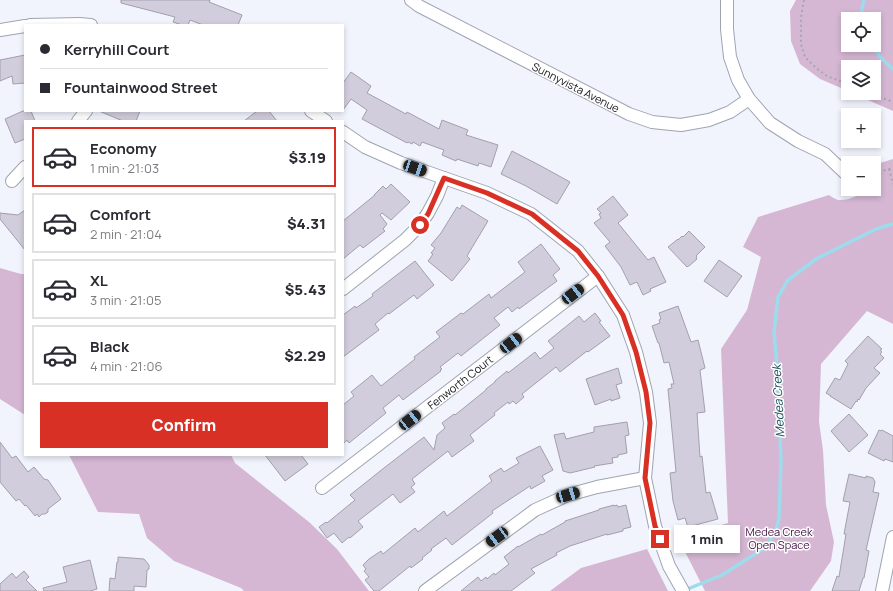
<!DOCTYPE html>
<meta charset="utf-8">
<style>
:root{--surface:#fff;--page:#f7f7f7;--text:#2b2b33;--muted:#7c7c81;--line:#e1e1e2;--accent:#d93025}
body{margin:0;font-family:Manrope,sans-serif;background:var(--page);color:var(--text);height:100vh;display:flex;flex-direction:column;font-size:15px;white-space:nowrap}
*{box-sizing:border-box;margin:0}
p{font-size:13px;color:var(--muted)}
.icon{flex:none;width:22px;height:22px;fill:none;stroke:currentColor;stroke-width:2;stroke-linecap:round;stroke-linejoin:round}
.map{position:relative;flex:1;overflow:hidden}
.details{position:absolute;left:24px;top:120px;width:320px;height:336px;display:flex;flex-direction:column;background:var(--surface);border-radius:0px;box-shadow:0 2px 6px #0003}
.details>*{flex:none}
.banner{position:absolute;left:24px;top:24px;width:320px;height:88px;border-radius:0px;box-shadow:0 2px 6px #0003;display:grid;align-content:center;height:88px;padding:0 16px;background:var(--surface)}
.buttons{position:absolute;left:841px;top:12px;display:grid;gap:8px}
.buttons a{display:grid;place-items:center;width:40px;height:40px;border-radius:0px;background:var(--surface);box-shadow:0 2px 6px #0003;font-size:20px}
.end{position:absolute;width:18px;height:18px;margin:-9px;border:5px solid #d93025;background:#fff;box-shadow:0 0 0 2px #fff}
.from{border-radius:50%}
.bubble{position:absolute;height:28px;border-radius:0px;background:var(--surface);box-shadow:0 2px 6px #0003;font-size:13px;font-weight:800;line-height:28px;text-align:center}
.car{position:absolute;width:12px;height:24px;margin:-12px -6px;border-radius:5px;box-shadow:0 0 3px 1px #0007;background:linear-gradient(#222 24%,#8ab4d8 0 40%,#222 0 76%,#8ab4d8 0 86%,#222 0)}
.banner b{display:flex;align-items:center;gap:14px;height:38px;font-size:15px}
.banner b+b{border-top:1px solid var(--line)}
.banner i{width:10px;height:10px;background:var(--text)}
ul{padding:7px 0 0;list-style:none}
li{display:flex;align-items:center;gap:12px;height:60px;margin:0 8px 6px;padding:0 8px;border:2px solid var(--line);border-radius:0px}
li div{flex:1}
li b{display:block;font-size:15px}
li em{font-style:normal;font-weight:800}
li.selected{border-color:var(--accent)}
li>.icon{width:36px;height:36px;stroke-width:1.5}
.cta{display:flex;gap:8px;margin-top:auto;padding:8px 16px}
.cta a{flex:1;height:46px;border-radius:0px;background:var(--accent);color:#fff;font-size:16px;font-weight:800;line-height:46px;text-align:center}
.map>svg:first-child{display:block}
</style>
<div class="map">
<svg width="893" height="591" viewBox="0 0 893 591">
<rect width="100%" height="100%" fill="#f1f4fd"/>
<g fill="#d5b7d4" fill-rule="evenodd">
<path d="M 796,0 L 893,0 L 893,111 L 852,93 L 874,93 L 874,67 L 848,67 L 848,91 L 820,79 L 800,64 L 791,41 L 790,11 ZM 848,19 L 874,19 L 874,45 L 848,45 Z"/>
<path d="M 893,159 L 893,324 L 867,311 L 821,364 L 819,422 L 823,450 L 826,505 L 834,542 L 831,561 L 810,591 L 705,591 L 678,538 L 728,523 L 721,349 L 747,310 L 761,257 L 743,247 L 758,217 L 829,195 C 832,197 835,199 838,200 C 848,201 860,195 867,189 L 874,189 L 874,165 Z"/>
<polygon points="0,268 21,274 25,274 25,415 0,399"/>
<polygon points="69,455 231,455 235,463 309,522 337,549 369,591 244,591 241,588 174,561 147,538 139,514 98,512"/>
<polygon points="647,549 668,591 550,591 581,568"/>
</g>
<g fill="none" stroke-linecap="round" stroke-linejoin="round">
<g stroke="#9ddcec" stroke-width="3.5">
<polyline points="863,19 862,8 864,0"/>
<polyline points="871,45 883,60 893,69"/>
<polyline points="685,590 722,575 763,549 775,534 779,519 781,461 778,376 774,332 778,297 788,280 816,259 876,229 893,224"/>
</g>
</g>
<g fill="#d1cddc" stroke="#a39fad">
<polygon points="121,0 210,0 209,2 242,15 238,25 203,25 190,20 188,25 182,25 173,22 175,17 121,3"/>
<polygon points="25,55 25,83 13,84 12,76 0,81 0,60"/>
<polygon points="351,72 371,86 367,93 406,114 407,112 439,129 442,120 468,130 466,135 498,145 491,167 479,163 478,166 457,159 456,161 442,155 444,150 422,142 420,146 413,142 412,144 408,142 407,143 362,119 367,110 351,99 343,110 343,83"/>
<polygon points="23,111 31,111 35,121 25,121 25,139 15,143 5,119"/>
<polygon points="99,111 140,111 136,121 123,121"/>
<polygon points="257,111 269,111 277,121 244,121"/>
<polygon points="512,151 541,166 570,182 557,204 526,186 501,174"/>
<polygon points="391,184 410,202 391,220 382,213 380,215 387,224 383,229 385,231 363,248 360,245 343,259 343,221 375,195 374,195 383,186 386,189"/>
<polygon points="613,196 628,215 618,223 648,260 654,257 666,282 650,289 651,291 643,295 637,282 630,285 621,267 605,246 610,242 594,223 601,218 599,214 601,213 597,209"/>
<polygon points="462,205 488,221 467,256 470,259 452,281 428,261 433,254 431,253 435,248 431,245 441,233 457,207 460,209"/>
<polygon points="25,210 25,250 0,219 0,213 18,215"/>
<polygon points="689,231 705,247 696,256 697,257 696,259 697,259 689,266 688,266 687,267 668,247 678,239 678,240 682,236 683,237"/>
<polygon points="541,244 560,269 553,275 557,281 519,309 518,307 512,312 508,307 494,318 500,325 461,356 458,353 440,367 442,369 440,370 441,371 403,400 399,395 383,408 386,413 349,443 347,440 343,444 343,405 354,396 351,392 372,375 381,386 415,359 414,357 440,337 436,332 461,313 463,314 489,294 491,298 525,272 518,262"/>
<polygon points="719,260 742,276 727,297 704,281"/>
<polygon points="415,261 434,285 417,299 414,295 389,314 388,313 375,324 379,330 343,357 343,315 355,306 356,308 373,296 372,294"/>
<polygon points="678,306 691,342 698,340 705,368 700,370 705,412 697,413 700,457 702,456 706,493 710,492 718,519 688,527 685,518 678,520 673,501 670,473 676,472 668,389 672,388 671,384 674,384 669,362 664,363 659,343 658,343 652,326 660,323 659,320 661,319 659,313"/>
<polygon points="595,313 601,321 599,322 610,336 588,352 587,351 560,372 556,367 522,394 524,397 516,404 513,401 509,404 508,402 494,413 495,415 470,435 474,441 452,457 448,451 412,479 415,484 411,487 415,492 400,503 393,494 358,521 363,527 350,538 349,537 342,543 334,533 327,538 319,527 326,522 327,523 355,500 350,495 384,468 424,437 434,450 437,435 445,428 442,423 454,414 455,415 486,390 486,389 495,382 495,381 507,371 508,373 535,352 540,359 554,348 548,341 579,316 584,322"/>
<polygon points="868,336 882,349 880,350 882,352 880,354 884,358 874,368 880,373 866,388 859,400 858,399 857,402 856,401 851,409 830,396 831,396 826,393 835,378 840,380 848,364 845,361"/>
<polygon points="618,368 622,383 616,385 620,398 611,401 611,399 595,405 586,379"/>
<polygon points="849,414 868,435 849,452 831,431"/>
<polygon points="627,422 629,435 625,436 627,453 618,455 618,457 612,458 613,463 594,466 595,467 570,473 563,471 554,435 564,433 566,439 594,432 594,427"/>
<polygon points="879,430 881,431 882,430 893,436 893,462 885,459 884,461 868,453"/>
<polygon points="0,442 12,458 16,456 28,472 34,467 44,479 48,480 61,499 48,509 48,512 45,514 42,514 39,517 37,514 35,516 26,505 25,506 19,499 16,501 0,482"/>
<polygon points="540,446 553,470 542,476 545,481 531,489 530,486 492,511 493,513 452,545 446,538 431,549 432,550 422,558 423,559 411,568 410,566 379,591 374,591 365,580 369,577 364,571 366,569 363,565 369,559 381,551 383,554 415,528 418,532 444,511 447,516 492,481 489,476 501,468 504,472 519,463 516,458"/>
<polygon points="265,455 301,455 308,464 285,481"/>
<polygon points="849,474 866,478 866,476 873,478 875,482 873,492 879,493 866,550 869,551 864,578 863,578 859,591 832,591 837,576 839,577 846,534 844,534 850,502 843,501"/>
<polygon points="614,505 614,506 617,505 618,507 626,505 631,527 623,529 623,531 607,535 607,534 570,546 556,553 557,555 531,569 535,573 511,591 461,591 478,577 481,581 486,577 487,579 494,573 495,575 509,564 504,557 518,546 518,547 541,534 542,535 565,522 565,521 599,510 599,509"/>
<polygon points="118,557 144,559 149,565 149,569 147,570 146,587 134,586 134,591 109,591 110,578 115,579 117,562 118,562"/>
<polygon points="90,560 97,589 90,591 44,591 43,588 67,582 63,567"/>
<polygon points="24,571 29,577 26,580 37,591 0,591 0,584 12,573 16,578"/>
</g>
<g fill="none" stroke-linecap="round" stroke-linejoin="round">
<g stroke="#9fa4b1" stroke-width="14">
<g id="minor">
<polyline points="411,0 419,6 629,114 652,122 681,125 709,120 730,112 749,99"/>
<polyline points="727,0 727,29 730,57 738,80 749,99 770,123 798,141 825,154 845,173"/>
<polyline points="30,25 79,24 91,25"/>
<polyline points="0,30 25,26"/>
<polyline points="311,111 326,121"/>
<polyline points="78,121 86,111"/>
<polyline points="343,132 365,147 401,163 487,193 531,214 578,251 598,276 623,315 636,352 646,392 650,423 645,478 655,526 669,566 683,591"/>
<polyline points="12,181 25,167"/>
<polyline points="343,289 405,240 420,225 428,213 437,196 444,178"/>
<polyline points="322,488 598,276"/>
<polyline points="425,591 535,510 568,495 597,487 645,478"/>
<polyline points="882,591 893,537"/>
</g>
</g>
<g stroke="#a5a7af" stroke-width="2" stroke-dasharray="2 3" stroke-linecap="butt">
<polyline points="804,0 801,17 801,44 805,57 816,68 827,76 848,84"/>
<polyline points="870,93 893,102"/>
<polyline points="889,169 893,184"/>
<polyline points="874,173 893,168"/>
</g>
<use href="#minor" stroke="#fff" stroke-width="12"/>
</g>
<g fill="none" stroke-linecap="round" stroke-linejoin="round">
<polyline stroke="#d93025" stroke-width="5" points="420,225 428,214 444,178 487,193 532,214 578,251 598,276 623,315 636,352 646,392 650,423 645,478 655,526 660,539"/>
</g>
<g text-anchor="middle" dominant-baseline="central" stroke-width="3" stroke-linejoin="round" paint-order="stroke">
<g font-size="11" fill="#16181d" stroke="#fff">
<text transform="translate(576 87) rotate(27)">Sunnyvista Avenue</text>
<text transform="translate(460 382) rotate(-38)">Fenworth Court</text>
</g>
<g font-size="11" fill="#401241" stroke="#fff">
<text x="779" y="531">Medea Creek<tspan x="779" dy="13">Open Space</tspan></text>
</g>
<g font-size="12" font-style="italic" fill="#1c505c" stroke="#fff">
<text transform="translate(778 401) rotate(-93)">Medea Creek</text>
</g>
</g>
</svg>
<div class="buttons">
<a><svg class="icon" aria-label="locate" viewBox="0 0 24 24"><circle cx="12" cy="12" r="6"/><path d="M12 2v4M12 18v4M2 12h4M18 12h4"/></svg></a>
<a><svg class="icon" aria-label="layers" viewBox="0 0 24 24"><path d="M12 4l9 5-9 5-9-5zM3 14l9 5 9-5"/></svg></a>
<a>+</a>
<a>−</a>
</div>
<i class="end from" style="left:420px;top:225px"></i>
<i class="end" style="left:660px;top:539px"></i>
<div class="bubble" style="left:674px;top:525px;width:66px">1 min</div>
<i class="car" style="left:415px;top:168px;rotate:109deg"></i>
<i class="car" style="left:573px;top:294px;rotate:52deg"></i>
<i class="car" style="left:511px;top:343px;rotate:52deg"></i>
<i class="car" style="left:410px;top:420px;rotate:52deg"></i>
<i class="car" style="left:568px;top:495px;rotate:74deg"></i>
<i class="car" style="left:497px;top:537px;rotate:234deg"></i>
<div class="banner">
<b><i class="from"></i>Kerryhill Court</b>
<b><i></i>Fountainwood Street</b>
</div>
<section class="details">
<ul>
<li class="selected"><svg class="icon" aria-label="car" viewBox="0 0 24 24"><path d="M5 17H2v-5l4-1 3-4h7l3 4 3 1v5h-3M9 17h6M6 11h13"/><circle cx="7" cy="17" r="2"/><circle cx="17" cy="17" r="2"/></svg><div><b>Economy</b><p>1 min · 21:03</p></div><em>$3.19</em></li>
<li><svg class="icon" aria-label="car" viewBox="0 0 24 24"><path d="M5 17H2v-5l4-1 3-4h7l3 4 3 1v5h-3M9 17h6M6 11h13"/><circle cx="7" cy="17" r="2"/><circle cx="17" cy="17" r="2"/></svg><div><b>Comfort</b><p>2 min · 21:04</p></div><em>$4.31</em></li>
<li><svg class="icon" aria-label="car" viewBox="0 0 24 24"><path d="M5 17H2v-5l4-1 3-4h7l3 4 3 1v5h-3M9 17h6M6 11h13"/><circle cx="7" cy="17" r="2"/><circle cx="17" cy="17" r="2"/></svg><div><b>XL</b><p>3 min · 21:05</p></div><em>$5.43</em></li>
<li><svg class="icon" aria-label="car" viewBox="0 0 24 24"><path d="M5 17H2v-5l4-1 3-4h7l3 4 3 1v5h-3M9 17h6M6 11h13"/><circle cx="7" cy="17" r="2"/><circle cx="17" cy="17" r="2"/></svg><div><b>Black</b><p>4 min · 21:06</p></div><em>$2.29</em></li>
</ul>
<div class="cta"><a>Confirm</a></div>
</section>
</div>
